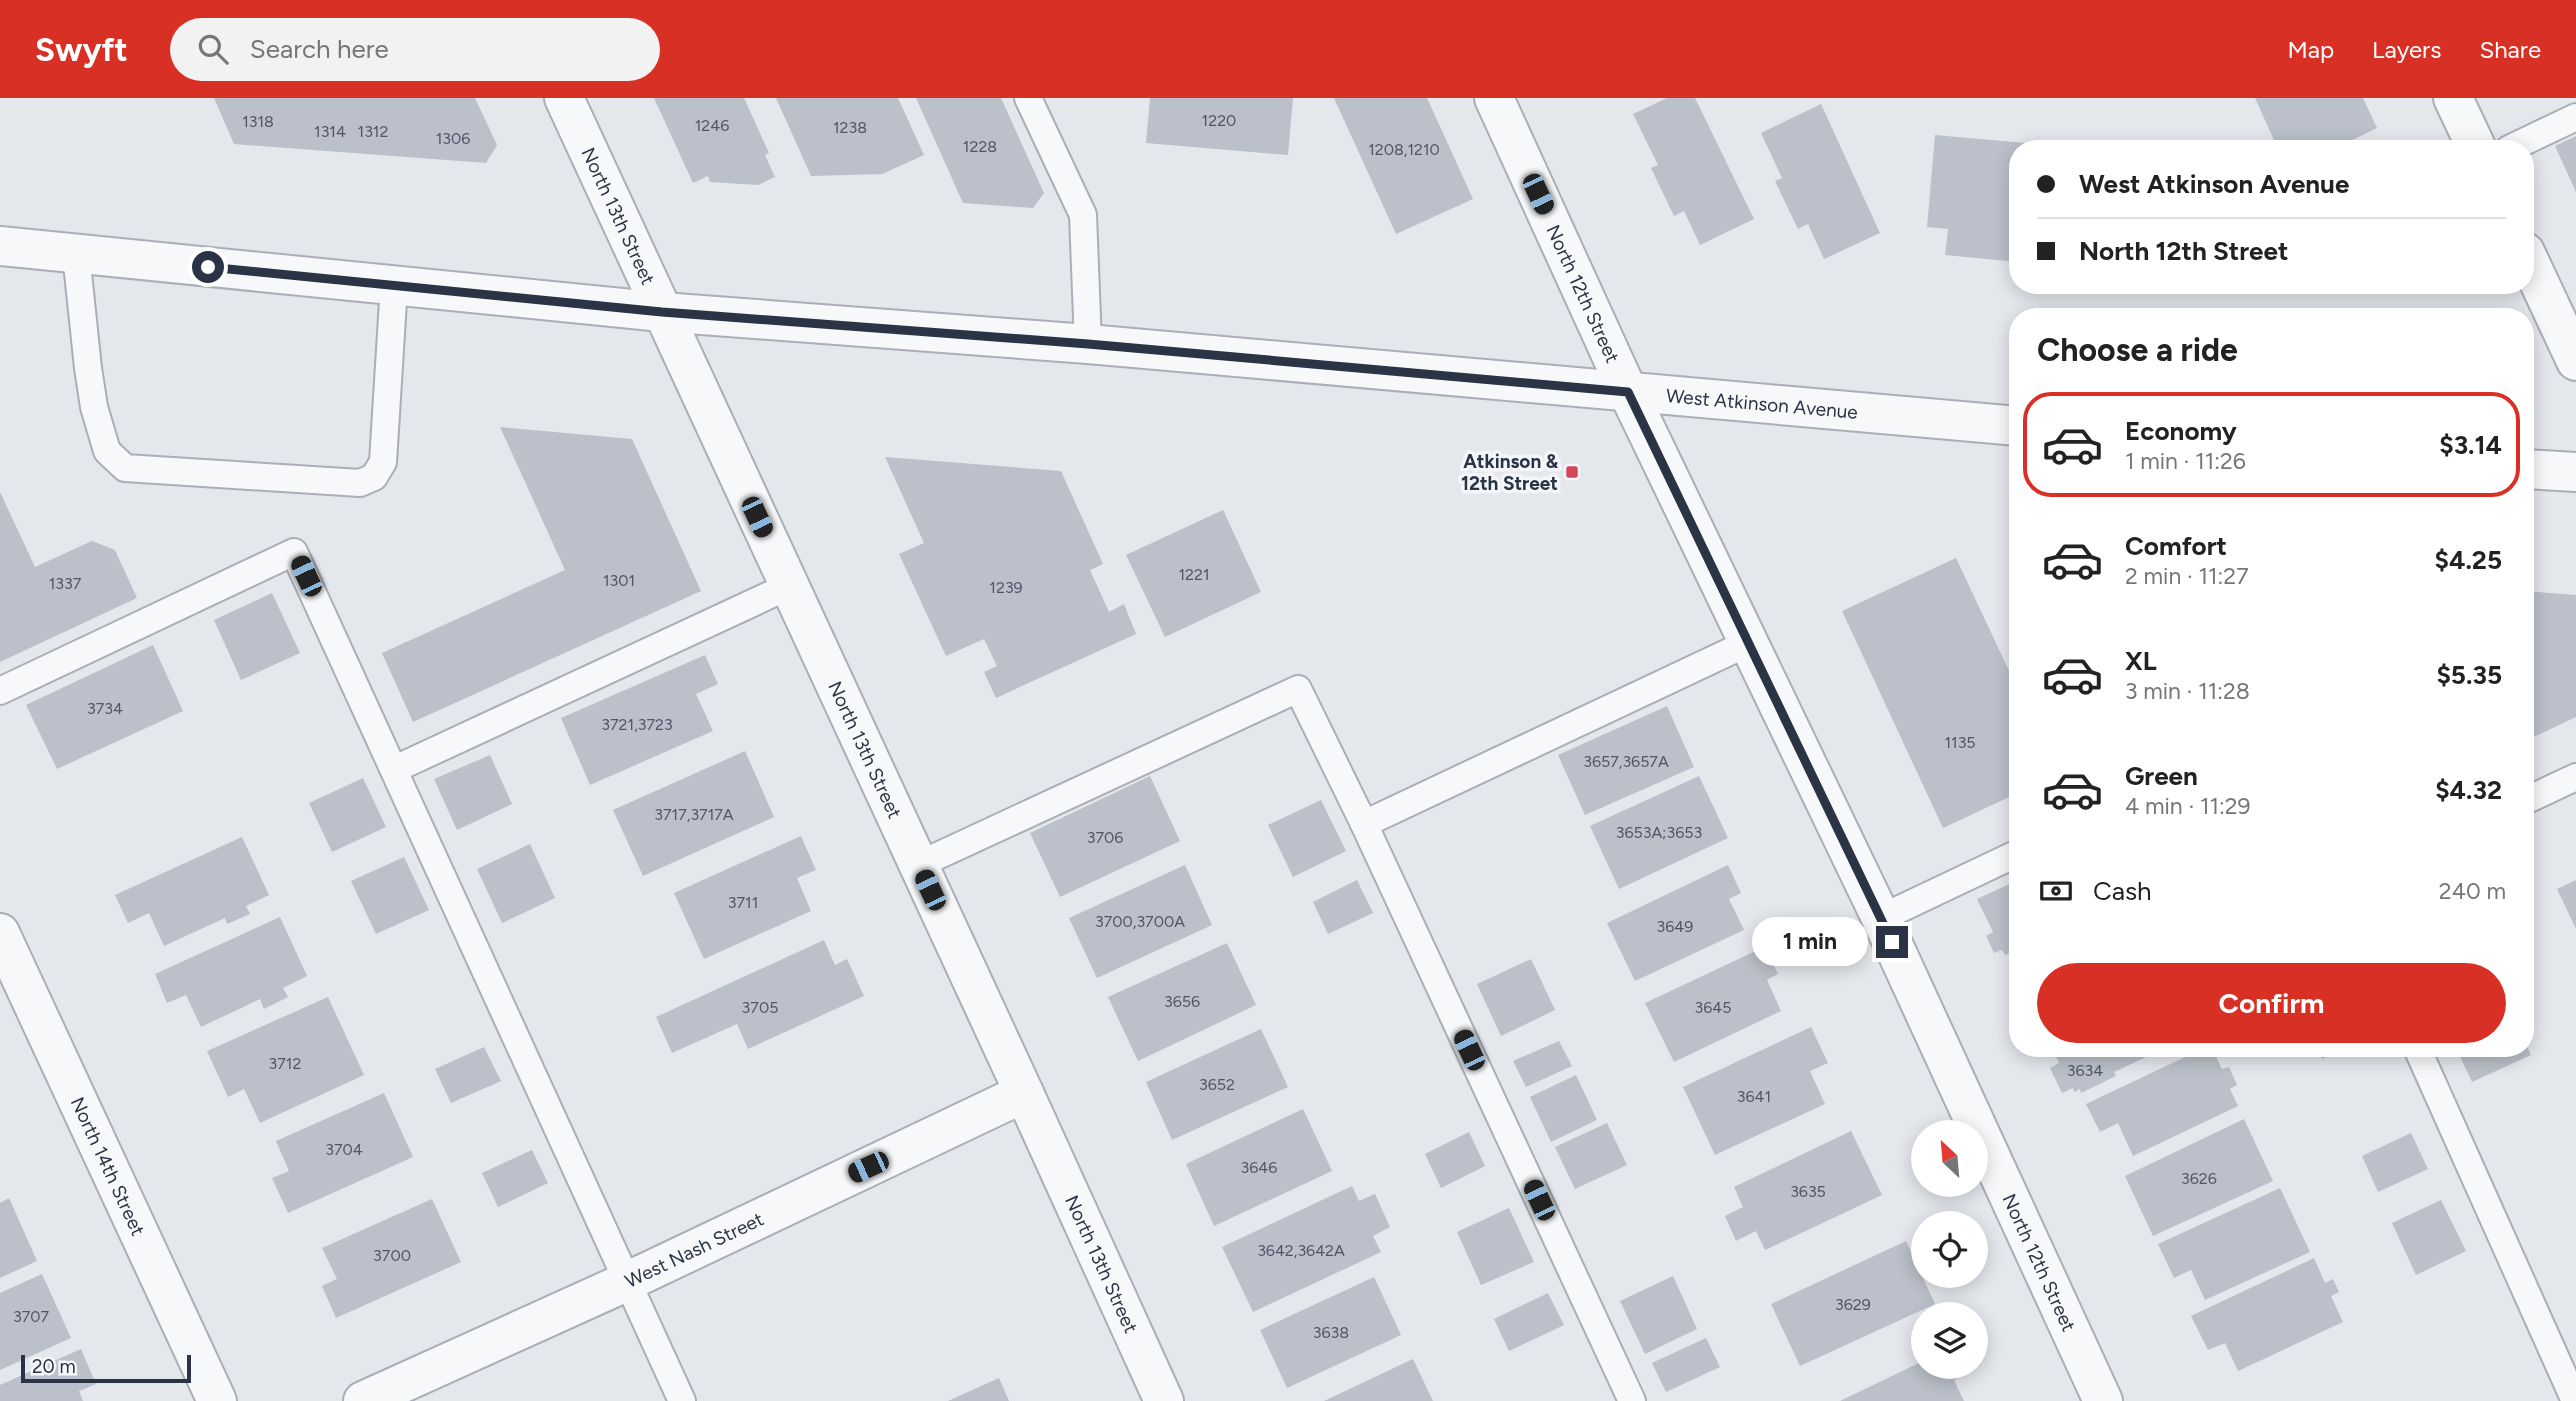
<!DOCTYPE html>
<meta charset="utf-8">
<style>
:root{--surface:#fff;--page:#f2f2f2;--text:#222;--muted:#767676;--line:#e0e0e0;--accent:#d93025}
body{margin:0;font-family:Figtree,sans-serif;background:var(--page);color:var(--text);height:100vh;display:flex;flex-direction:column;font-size:26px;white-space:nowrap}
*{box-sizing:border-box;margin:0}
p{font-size:23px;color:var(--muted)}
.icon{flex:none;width:38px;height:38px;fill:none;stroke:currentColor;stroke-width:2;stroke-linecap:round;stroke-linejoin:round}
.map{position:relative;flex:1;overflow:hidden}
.side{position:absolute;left:2009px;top:210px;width:525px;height:749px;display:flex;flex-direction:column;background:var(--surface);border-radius:28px;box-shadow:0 4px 18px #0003}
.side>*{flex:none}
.banner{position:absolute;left:2009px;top:42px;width:525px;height:154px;border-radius:28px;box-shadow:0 4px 18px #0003;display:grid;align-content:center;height:154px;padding:0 28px;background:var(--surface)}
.needle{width:46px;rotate:334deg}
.fabs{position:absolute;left:1911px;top:1022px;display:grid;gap:14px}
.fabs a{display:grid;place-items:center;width:77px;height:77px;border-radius:50%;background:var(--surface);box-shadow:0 4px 18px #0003;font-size:35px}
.scale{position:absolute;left:21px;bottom:18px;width:170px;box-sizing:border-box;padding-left:7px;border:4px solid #2b3445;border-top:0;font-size:19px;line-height:24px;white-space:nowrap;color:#2b3445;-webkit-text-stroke:5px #f4f6f9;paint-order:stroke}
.end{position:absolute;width:32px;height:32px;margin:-16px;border:9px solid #2b3445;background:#fff;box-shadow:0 0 0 4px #fff}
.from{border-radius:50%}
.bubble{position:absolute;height:49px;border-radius:24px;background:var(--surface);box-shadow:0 4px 18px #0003;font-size:23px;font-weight:700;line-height:49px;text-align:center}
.car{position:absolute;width:21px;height:42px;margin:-21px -10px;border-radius:9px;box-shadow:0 0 5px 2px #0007;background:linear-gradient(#222 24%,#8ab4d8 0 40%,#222 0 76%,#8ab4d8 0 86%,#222 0)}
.banner b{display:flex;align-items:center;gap:24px;height:66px;font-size:26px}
.banner b+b{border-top:2px solid var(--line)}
.banner i{width:18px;height:18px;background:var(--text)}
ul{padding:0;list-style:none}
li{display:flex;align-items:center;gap:21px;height:105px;margin:0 14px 10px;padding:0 14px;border:4px solid transparent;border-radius:28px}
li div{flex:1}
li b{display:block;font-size:26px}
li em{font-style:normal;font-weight:700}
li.active{border-color:var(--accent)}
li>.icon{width:63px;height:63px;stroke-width:1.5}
h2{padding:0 28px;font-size:32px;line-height:84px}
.pay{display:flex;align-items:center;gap:18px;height:77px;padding:0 28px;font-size:26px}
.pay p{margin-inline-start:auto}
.button{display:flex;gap:14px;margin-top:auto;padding:14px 28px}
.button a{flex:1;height:80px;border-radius:42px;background:var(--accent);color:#fff;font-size:28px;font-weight:700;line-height:80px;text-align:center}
header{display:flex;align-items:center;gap:42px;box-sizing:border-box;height:98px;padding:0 35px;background:var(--accent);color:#fff}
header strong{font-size:33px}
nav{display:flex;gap:38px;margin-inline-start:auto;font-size:24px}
.search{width:490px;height:63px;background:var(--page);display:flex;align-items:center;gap:18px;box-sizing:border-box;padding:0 24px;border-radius:38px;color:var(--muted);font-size:26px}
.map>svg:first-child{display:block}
</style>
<header>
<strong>Swyft</strong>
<div class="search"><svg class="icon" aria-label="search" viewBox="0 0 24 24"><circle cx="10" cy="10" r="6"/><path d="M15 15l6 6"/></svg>Search here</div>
<nav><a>Map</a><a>Layers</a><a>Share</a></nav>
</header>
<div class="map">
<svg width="2576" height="1303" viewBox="0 0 2576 1303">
<rect width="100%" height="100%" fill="#e4e7ec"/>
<g fill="#bbc0ca">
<polygon points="214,0 475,0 497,47 486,65 234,46"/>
<polygon points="654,0 744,0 769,55 765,57 775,79 758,87 710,84 708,78 693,85"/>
<polygon points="776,0 898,0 924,57 882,76 811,78"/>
<polygon points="916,0 1001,0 1044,95 1033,110 963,105"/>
<polygon points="1150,0 1293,0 1288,57 1146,45"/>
<polygon points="1334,0 1427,0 1473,101 1396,136"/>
<polygon points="1667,0 1695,0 1754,121 1700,147 1684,113 1674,118 1651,70 1658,67 1633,16"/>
<polygon points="2255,0 2363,0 2377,30 2346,45 2349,51 2278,51"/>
<polygon points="1821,6 1880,135 1824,161 1808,126 1798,131 1775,83 1782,80 1761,35"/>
<polygon points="1935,37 2072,49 2072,51 2018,51 2018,164 1945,157 1948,131 1927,129"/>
<polygon points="2576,38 2576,94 2555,48"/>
<polygon points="500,329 632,341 701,493 413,624 382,555 565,472"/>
<polygon points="885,359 1061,373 1103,466 1090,472 1109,514 1124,506 1136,536 996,600 984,574 997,568 984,541 946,558 899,456 924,445"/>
<polygon points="0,394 35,469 92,443 115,452 137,500 0,564"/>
<polygon points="1223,412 1261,494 1165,539 1126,457"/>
<polygon points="1956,460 2018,592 2018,695 1943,730 1842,513"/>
<polygon points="2525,493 2576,497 2576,619 2525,643"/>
<polygon points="272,495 300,555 241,582 214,522"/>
<polygon points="153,547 183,613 57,671 26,607"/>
<polygon points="705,557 718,586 696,596 713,633 590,687 561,620"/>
<polygon points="1667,608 1694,669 1585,717 1558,657"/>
<polygon points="745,653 774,719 643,778 613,712"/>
<polygon points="490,657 512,706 457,732 434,681"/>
<polygon points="1150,678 1180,743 1060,799 1030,735"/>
<polygon points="1699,678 1728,740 1619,791 1590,728"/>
<polygon points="363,680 386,729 332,754 309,705"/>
<polygon points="1321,702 1346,753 1293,779 1268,727"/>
<polygon points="801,738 816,772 797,780 811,813 704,861 674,795"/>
<polygon points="242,739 269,797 246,808 250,816 227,826 225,820 164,848 149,815 128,825 115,797"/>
<polygon points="530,746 555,800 502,825 477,771"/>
<polygon points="404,759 429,812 376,836 351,783"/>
<polygon points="1185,767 1212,827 1097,880 1069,820"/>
<polygon points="1728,767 1741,795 1729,801 1744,832 1635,883 1607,825"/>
<polygon points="1357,782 1373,815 1328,836 1313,804"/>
<polygon points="2018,782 2018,851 2005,857 2002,852 1994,855 1986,838 1993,834 1977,801"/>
<polygon points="2576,782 2576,831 2557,791"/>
<polygon points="280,819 307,878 283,890 288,899 264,911 260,901 201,929 186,897 167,905 155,876"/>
<polygon points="824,842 835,867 847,861 864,898 748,951 737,926 672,955 656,919"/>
<polygon points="1227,845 1256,907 1138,963 1108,899"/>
<polygon points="1764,849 1778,876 1767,882 1781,913 1674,964 1645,905"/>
<polygon points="1531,861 1555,912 1501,938 1477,886"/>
<polygon points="328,899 364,977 260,1025 244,991 228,999 207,953"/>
<polygon points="1811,929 1828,965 1810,973 1825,1006 1715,1057 1683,989"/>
<polygon points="1261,931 1288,989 1172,1042 1146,984"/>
<polygon points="1559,943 1572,968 1526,989 1513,963"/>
<polygon points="2525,944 2531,957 2472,984 2456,950 2525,950"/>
<polygon points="484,949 501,983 451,1005 435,971"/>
<polygon points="2052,950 2157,950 2159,953 2114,974 2116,978 2081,995 2080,991 2074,994 2073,990 2062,995 2050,970 2059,965"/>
<polygon points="2204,950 2212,950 2222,971 2229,969 2237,987 2230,991 2238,1008 2133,1058 2118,1025 2100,1034 2086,1006"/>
<polygon points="2317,950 2346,950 2322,961"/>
<polygon points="1576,977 1597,1022 1551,1044 1530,999"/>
<polygon points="384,995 413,1059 288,1115 272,1080 289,1073 276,1043"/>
<polygon points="1303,1011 1332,1073 1214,1128 1186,1066"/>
<polygon points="2244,1021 2273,1083 2153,1138 2125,1078"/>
<polygon points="1607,1025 1627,1067 1575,1091 1555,1049"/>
<polygon points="1851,1033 1882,1097 1765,1152 1756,1133 1736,1143 1725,1118 1743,1109 1734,1089"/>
<polygon points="1469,1034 1485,1068 1441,1090 1425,1056"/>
<polygon points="2411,1035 2428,1071 2378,1094 2362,1058"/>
<polygon points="532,1052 548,1085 498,1109 482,1075"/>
<polygon points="1352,1088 1359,1103 1375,1096 1390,1129 1373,1138 1381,1154 1253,1214 1222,1149"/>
<polygon points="2280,1090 2310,1154 2205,1202 2191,1172 2174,1180 2158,1146"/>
<polygon points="9,1100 37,1163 0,1180 0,1105"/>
<polygon points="432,1101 461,1164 336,1220 322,1188 337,1181 322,1150"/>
<polygon points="2441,1102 2466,1153 2416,1177 2392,1125"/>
<polygon points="1509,1110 1534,1164 1481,1187 1457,1134"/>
<polygon points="1906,1143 1935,1206 1800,1268 1771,1206"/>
<polygon points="2314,1160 2325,1185 2333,1181 2339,1194 2331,1198 2343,1224 2238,1273 2225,1245 2208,1252 2191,1218"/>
<polygon points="42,1176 71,1240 0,1272 0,1195"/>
<polygon points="1673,1178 1697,1231 1645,1256 1620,1203"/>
<polygon points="1374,1179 1401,1237 1287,1290 1260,1232"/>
<polygon points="1548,1195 1564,1227 1509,1253 1494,1221"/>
<polygon points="1706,1240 1720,1269 1666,1294 1652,1265"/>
<polygon points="81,1251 96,1286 79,1293 83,1303 0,1303 0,1287"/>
<polygon points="1413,1261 1433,1303 1324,1303"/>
<polygon points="1923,1263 1923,1269 1961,1269 1965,1277 1954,1282 1964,1303 1840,1303"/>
<polygon points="999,1280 1009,1303 948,1303"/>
</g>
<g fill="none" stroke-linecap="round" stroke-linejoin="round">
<g stroke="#a9aeb7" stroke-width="30">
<g id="service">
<polyline points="1028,0 1083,117 1088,246"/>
<polyline points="2509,51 2576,19"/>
<polyline points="76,156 88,270 94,309 107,353 125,370 360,385 374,379 383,364 394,187"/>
<polyline points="0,593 294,454 682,1303"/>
<polyline points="395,671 789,488"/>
<polyline points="2525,703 2576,679"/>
<polyline points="1364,726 1748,545"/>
<polyline points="918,767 1298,591 1364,726 1632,1303"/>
<polyline points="1881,820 2018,755"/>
<polyline points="2417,950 2575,1303"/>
</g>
</g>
<g stroke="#a9aeb7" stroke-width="42">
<g id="minor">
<path id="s1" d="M 564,0 L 1024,995 L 1164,1303"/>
<path id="s2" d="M 1494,0 L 1628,294 L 1881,820 L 2103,1303"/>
<polyline points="2453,0 2477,51"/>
<polyline points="2525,154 2576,263"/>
<path id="s3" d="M 0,835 L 217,1303"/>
<path id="s4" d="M 363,1303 L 626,1184 L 1024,995"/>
</g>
</g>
<g stroke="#a9aeb7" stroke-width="42">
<g id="tertiary">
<path id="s5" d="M 0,148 L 662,214 L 1088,246 L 2018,328"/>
<polyline points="2525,371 2576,374"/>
</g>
</g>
<use href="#service" stroke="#f7f8fa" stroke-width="26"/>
<use href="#minor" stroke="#f7f8fa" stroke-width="38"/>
<use href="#tertiary" stroke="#f7f8fa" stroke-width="38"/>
</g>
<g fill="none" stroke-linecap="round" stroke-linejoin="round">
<polyline stroke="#2b3445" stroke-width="9" points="208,169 662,214 1088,246 1628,294 1892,844"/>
</g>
<rect fill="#d1495b" stroke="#f4f6f9" stroke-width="2.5" x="1565" y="367" width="14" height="14" rx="3.5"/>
<g text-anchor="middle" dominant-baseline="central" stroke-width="7" stroke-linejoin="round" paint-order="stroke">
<g font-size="16" fill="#4f5766">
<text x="1219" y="22">1220</text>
<text x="258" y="23">1318</text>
<text x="712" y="27">1246</text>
<text x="850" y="29">1238</text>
<text x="330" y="33">1314</text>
<text x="373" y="33">1312</text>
<text x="453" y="40">1306</text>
<text x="980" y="48">1228</text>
<text x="1404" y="51">1208,1210</text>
<text x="1194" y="476">1221</text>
<text x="619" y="482">1301</text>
<text x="65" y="485">1337</text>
<text x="1006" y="489">1239</text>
<text x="105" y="610">3734</text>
<text x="637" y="626">3721,3723</text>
<text x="1960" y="644">1135</text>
<text x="1626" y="663">3657,3657A</text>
<text x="694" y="716">3717,3717A</text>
<text x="1659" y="734">3653A;3653</text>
<text x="1105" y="739">3706</text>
<text x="743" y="804">3711</text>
<text x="1140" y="823">3700,3700A</text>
<text x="1675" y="828">3649</text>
<text x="1182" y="903">3656</text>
<text x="760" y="909">3705</text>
<text x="1713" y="909">3645</text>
<text x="285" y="965">3712</text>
<text x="2085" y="972">3634</text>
<text x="1217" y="986">3652</text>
<text x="1754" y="998">3641</text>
<text x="344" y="1051">3704</text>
<text x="1259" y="1069">3646</text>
<text x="2199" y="1080">3626</text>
<text x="1808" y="1093">3635</text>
<text x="1301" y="1152">3642,3642A</text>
<text x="392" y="1157">3700</text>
<text x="1853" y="1206">3629</text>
<text x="31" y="1218">3707</text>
<text x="1331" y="1234">3638</text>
</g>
<g font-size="19" fill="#2b3445" stroke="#f4f6f9">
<text stroke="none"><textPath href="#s1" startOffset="130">North 13th Street</textPath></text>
<text stroke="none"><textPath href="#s2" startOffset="215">North 12th Street</textPath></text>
<text stroke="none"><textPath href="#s5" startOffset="1769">West Atkinson Avenue</textPath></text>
<text stroke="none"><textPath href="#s1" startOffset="718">North 13th Street</textPath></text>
<text stroke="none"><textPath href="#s3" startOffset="257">North 14th Street</textPath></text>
<text stroke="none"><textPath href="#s4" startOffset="364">West Nash Street</textPath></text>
<text stroke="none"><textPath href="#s2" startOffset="1286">North 12th Street</textPath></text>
<text stroke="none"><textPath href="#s1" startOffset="1284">North 13th Street</textPath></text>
</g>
<g font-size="19" font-weight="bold" fill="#2b3445" stroke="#f4f6f9" text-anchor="end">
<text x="1558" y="363">Atkinson &amp;<tspan x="1558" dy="22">12th Street</tspan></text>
</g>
</g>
</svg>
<div class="fabs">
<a><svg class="needle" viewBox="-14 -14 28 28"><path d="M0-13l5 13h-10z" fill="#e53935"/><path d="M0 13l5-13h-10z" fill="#767676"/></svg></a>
<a><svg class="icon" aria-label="locate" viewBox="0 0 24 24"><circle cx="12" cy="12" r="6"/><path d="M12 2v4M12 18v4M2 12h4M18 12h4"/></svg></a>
<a><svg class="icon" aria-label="layers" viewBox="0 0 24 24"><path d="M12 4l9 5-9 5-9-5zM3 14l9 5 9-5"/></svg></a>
</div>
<div class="scale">20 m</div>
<i class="end from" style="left:208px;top:169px"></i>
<i class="end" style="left:1892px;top:844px"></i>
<div class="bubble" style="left:1752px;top:819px;width:116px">1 min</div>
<i class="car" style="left:1538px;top:96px;rotate:155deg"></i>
<i class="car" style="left:757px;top:419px;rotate:155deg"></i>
<i class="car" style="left:306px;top:478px;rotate:335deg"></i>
<i class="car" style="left:930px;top:792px;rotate:335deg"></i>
<i class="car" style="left:1469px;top:952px;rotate:335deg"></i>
<i class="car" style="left:868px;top:1069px;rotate:245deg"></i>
<i class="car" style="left:1539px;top:1102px;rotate:335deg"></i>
<div class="banner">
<b><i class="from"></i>West Atkinson Avenue</b>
<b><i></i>North 12th Street</b>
</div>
<section class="side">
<h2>Choose a ride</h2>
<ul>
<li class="active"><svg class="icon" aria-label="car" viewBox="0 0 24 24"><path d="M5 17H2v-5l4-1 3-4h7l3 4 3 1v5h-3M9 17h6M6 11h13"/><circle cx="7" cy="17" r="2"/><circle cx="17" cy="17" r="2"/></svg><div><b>Economy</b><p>1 min · 11:26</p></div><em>$3.14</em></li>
<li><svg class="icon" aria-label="car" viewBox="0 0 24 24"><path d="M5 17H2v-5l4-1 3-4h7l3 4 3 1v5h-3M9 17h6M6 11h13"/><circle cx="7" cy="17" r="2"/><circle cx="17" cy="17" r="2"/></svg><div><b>Comfort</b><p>2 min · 11:27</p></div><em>$4.25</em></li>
<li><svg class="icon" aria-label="car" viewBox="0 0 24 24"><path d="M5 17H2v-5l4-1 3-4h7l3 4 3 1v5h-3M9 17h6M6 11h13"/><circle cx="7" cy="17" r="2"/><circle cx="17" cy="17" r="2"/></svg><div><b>XL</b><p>3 min · 11:28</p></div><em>$5.35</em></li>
<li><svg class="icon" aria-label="car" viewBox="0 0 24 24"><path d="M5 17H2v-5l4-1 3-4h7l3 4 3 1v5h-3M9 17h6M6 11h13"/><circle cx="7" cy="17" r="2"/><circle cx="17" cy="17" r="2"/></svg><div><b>Green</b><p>4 min · 11:29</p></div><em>$4.32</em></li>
</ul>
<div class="pay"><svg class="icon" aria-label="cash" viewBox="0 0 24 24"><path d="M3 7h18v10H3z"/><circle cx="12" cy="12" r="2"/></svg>Cash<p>240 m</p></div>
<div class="button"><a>Confirm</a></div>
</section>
</div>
